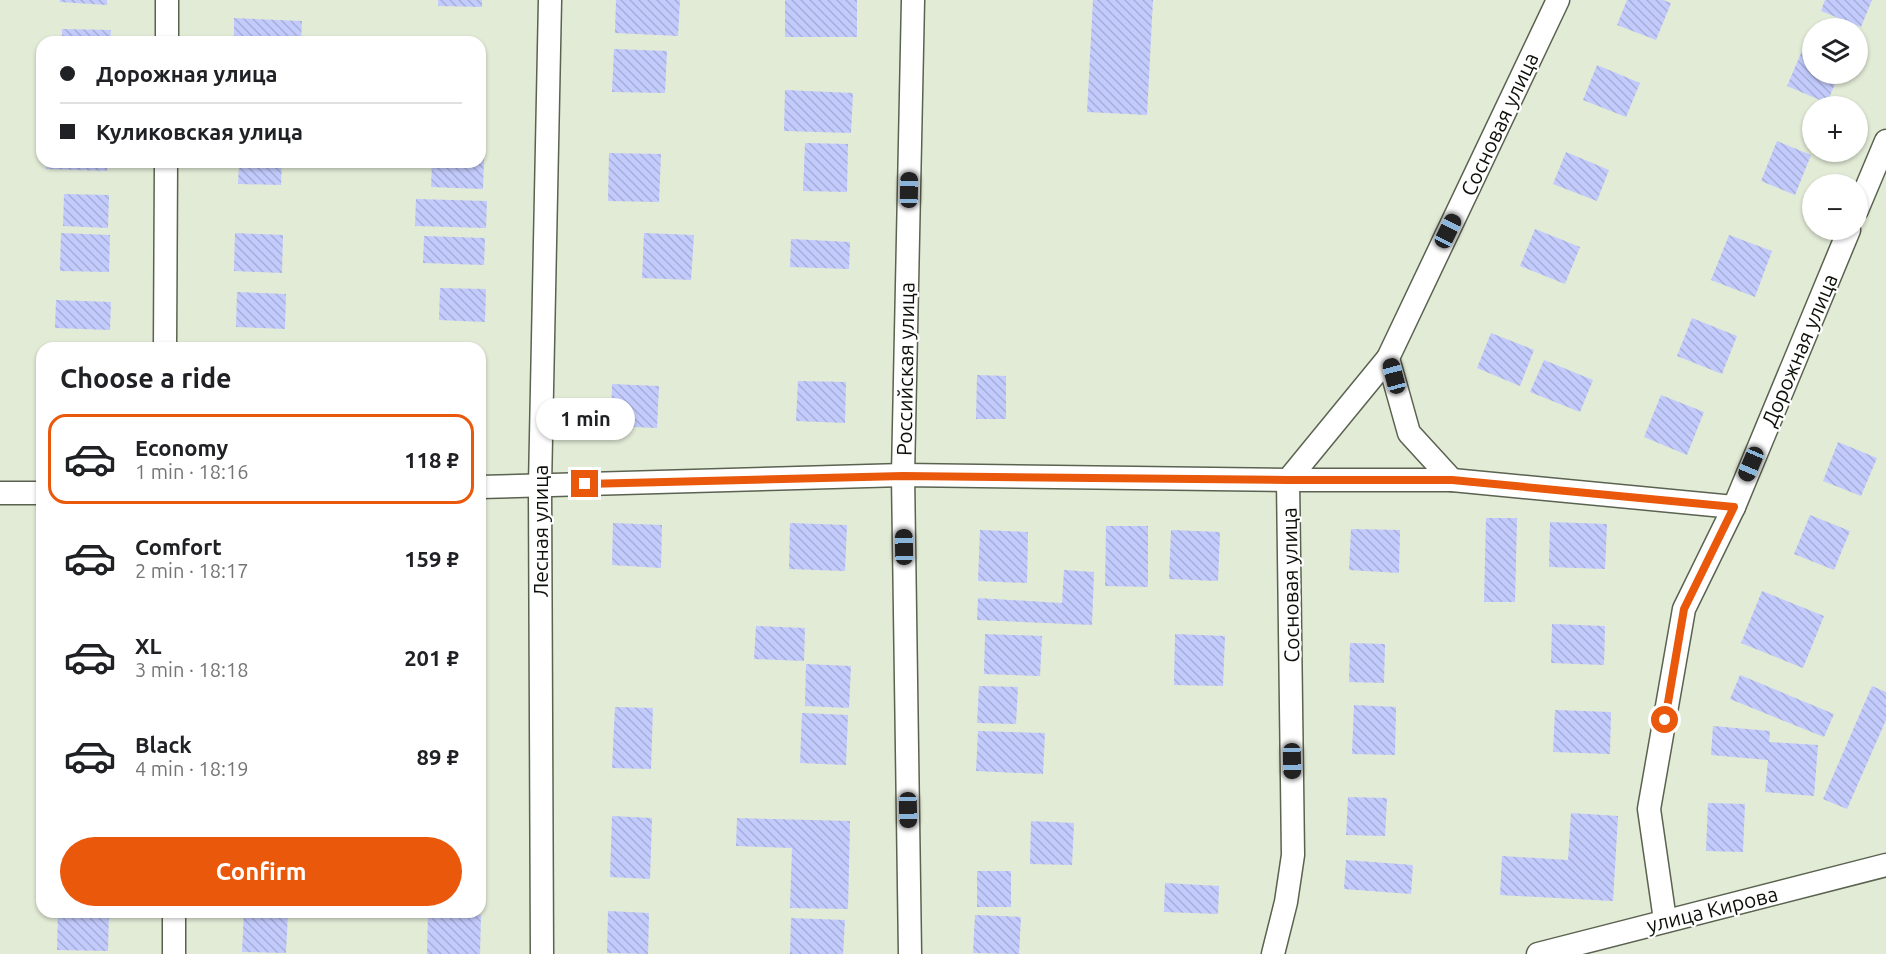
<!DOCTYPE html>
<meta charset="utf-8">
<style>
:root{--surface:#fff;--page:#f2f2f2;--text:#202124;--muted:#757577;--line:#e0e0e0;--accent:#ea580c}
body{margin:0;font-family:Ubuntu,sans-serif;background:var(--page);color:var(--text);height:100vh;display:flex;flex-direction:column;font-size:22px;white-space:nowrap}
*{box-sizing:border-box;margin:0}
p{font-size:20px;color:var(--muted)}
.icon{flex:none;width:33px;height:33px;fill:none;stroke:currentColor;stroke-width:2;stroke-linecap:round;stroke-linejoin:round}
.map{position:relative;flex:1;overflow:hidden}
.drawer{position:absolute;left:36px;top:342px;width:450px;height:576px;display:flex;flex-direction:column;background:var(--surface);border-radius:18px;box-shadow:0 2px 4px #0004}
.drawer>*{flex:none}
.top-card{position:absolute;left:36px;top:36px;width:450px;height:132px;border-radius:18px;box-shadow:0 2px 4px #0004;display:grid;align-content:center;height:132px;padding:0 24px;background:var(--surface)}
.controls{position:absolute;left:1802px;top:18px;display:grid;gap:12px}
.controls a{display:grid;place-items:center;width:66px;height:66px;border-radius:50%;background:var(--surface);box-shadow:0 2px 4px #0004;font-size:30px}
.end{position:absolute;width:27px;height:27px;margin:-14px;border:8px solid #ea580c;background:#fff;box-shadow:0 0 0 3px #fff}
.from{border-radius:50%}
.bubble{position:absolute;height:42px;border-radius:21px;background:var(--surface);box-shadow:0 2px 4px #0004;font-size:20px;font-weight:600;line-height:42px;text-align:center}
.car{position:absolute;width:18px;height:36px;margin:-18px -9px;border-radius:8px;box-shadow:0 0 4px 2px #0007;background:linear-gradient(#222 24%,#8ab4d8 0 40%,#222 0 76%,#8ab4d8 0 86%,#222 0)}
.top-card b{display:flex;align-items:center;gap:21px;height:57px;font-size:22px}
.top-card b+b{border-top:2px solid var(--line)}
.top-card i{width:15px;height:15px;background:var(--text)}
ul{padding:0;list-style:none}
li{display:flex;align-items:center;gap:18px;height:90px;margin:0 12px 9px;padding:0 12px;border:3px solid transparent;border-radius:18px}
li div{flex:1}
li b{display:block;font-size:22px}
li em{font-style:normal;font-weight:600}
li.active{border-color:var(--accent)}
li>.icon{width:54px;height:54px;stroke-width:1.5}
h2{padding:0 24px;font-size:27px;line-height:72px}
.button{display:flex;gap:12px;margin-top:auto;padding:12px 24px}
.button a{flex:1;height:69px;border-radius:36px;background:var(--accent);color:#fff;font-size:24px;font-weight:600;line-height:69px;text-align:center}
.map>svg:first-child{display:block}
</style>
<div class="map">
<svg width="1886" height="954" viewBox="0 0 1886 954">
<defs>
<pattern id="building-back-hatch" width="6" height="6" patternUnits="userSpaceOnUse" patternTransform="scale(1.5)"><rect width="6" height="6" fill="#c2cbfc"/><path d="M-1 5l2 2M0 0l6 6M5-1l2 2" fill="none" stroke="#a6add7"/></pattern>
</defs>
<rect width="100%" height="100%" fill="#e2ebd6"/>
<g fill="url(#building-back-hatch)">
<polygon points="60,0 107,0 107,5 60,2"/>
<polygon points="438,0 482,0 482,7 438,6"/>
<polygon points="616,0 680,0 678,36 615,33"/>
<rect x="785" y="0" width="72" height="37"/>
<polygon points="1093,0 1153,0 1147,115 1087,112"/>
<polygon points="1627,0 1663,0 1671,3 1656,40 1617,25"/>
<polygon points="1825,0 1872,0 1861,27 1821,11"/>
<polygon points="234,18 302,21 301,42 234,42"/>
<polygon points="62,29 111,30 110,42 62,42"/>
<polygon points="614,49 667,51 665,93 612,92"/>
<polygon points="1802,51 1812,55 1812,74 1839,74 1827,103 1787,86"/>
<polygon points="480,57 485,57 483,102 480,102"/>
<polygon points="1597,65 1640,83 1626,117 1583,100"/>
<polygon points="785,90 853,93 851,133 784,131"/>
<polygon points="480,134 485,134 483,189 431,187 432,162 480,162"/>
<polygon points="1777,141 1811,155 1795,195 1761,181"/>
<polygon points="805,143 848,144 847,192 803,191"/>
<polygon points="1566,152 1609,170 1597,201 1553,184"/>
<polygon points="609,153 661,154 659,202 608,201"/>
<polygon points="47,162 108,162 107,171 46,169"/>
<polygon points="239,162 282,162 281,185 238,184"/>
<polygon points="64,194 109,195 108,228 63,226"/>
<polygon points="416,199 487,201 486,228 415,226"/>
<polygon points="1535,229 1580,247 1565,284 1520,266"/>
<polygon points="61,233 110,235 109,272 60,271"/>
<polygon points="235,233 283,235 282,273 234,271"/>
<polygon points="644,233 694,235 691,280 642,278"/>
<polygon points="1729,235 1772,251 1755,297 1711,280"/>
<polygon points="424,236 485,238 484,265 423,263"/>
<polygon points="791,239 850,242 849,269 790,267"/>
<polygon points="440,288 486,289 485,322 439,320"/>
<polygon points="237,292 286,294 285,329 236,327"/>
<polygon points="56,300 111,302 110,330 55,328"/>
<polygon points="1692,318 1737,336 1722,374 1677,356"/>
<polygon points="1491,333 1534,350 1520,386 1477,368"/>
<polygon points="1544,360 1593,380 1580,412 1530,392"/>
<polygon points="977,375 1006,376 1006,419 976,419"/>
<polygon points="798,381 846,382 845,423 796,421"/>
<polygon points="612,384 659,386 657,428 611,426"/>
<polygon points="1661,395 1704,412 1687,455 1644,437"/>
<polygon points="1838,442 1877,458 1861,496 1823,481"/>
<polygon points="1810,515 1850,531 1834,570 1794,554"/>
<polygon points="1486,518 1517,518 1515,602 1484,602"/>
<polygon points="1550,522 1607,524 1605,569 1549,567"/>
<polygon points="613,523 662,525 661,568 612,565"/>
<polygon points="790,523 847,525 845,571 789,569"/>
<polygon points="480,526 483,526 482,578 480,578"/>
<polygon points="1106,526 1148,526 1148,587 1105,586"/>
<polygon points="1351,529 1400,530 1399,573 1349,570"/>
<polygon points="980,530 1028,532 1027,583 978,581"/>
<polygon points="1171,530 1220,532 1218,581 1169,579"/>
<polygon points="1064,570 1094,572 1092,625 977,620 978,598 1062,603"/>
<polygon points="1762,591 1824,616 1803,668 1741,643"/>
<polygon points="1552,624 1605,626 1604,665 1551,663"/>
<polygon points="756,626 805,628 804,661 754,659"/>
<polygon points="480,631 485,631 483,677 480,677"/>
<polygon points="985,634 1042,636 1040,676 984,674"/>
<polygon points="1175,634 1225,636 1223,686 1174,685"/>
<polygon points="1350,643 1385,644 1384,683 1349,682"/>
<polygon points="806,664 851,666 849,708 805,706"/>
<polygon points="1740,675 1834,714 1824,737 1730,699"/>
<polygon points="979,686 1018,687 1016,724 977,723"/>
<polygon points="1872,686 1886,692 1886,720 1847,809 1823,799"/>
<polygon points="1354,705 1396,707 1395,755 1352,754"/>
<polygon points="615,707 653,708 651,769 612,768"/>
<polygon points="1555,710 1611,712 1610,754 1553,752"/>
<polygon points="802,713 848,715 846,765 800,763"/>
<polygon points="1713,726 1770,731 1769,742 1818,745 1814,796 1765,792 1768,760 1711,755"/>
<polygon points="978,731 1045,733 1043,774 976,771"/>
<polygon points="1348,797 1387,798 1385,836 1346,835"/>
<polygon points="1708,803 1745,804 1743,852 1706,851"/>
<polygon points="1571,813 1618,816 1613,901 1500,895 1502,856 1568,860"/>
<polygon points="612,816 652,818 650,879 610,877"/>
<polygon points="737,818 850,821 848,909 790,908 792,848 736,846"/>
<polygon points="1031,821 1074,823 1072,865 1030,864"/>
<polygon points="1346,860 1413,865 1411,894 1344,889"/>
<rect x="977" y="871" width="34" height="36"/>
<polygon points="1165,883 1219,886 1218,914 1164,912"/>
<polygon points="608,911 649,913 648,954 607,953"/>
<polygon points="58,912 109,912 108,951 57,950"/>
<polygon points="244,912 288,912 286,953 242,952"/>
<polygon points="428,913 481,915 480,954 427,954"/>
<polygon points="975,915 1021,917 1019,954 973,953"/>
<polygon points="791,918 845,920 843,954 790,954"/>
</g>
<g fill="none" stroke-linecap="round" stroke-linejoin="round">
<g stroke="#5a6250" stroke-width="25">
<g id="street">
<polyline points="167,42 167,0"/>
<polyline points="1857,210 1886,141"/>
<polyline points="165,348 166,162"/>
<polyline points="1388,358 1409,433 1452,480"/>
<polyline points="480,487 903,475 1288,480 1452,480 1734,507"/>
<polyline points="0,493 42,493"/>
<polyline points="174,912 174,954"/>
<polyline points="1665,920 1649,809 1684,609 1734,507 1849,230"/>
<polyline points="542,954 540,486 550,0"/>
<polyline points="910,954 903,475 913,0"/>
<polyline points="1273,954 1286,902 1293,855 1288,480 1388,358 1558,0"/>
<polyline points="1538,954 1886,865"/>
</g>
</g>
<use href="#street" stroke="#fff" stroke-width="22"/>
</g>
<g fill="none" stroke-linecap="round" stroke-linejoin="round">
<polyline stroke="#ea580c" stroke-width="8" points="585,484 903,476 1288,480 1452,480 1734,507 1684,609 1665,720"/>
</g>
<g text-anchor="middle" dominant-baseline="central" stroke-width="4.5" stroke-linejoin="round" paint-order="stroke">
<g font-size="21" fill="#0d1009" stroke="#fff">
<text transform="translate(1499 124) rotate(-65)">Сосновая улица</text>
<text transform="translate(1799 350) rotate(-67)">Дорожная улица</text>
<text transform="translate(905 369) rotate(-89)">Российская улица</text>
<text transform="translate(540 531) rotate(-90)">Лесная улица</text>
<text transform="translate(1290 585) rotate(-91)">Сосновая улица</text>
<text transform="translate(1712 909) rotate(-14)">улица Кирова</text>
</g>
</g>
</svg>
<div class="controls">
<a><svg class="icon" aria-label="layers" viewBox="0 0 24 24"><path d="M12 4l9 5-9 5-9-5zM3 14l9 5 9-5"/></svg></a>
<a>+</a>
<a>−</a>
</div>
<i class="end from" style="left:1665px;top:720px"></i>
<i class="end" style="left:585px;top:484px"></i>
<div class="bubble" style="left:536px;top:398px;width:99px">1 min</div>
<i class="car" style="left:909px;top:190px;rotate:1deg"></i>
<i class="car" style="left:1448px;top:231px;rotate:26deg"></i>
<i class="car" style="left:1394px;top:376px;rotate:345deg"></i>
<i class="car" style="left:1751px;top:464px;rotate:203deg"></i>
<i class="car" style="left:904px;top:547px;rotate:359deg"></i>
<i class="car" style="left:1292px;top:761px;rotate:179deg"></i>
<i class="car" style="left:908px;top:810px;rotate:179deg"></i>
<div class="top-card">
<b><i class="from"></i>Дорожная улица</b>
<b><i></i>Куликовская улица</b>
</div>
<section class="drawer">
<h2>Choose a ride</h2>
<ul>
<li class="active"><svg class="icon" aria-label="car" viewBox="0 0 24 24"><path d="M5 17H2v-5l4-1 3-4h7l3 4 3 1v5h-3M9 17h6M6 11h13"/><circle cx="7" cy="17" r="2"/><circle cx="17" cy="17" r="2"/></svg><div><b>Economy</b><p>1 min · 18:16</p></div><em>118 ₽</em></li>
<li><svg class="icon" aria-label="car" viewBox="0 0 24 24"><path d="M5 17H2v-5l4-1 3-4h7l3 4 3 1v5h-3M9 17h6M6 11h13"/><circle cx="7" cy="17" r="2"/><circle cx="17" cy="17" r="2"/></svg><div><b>Comfort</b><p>2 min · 18:17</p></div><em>159 ₽</em></li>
<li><svg class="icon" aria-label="car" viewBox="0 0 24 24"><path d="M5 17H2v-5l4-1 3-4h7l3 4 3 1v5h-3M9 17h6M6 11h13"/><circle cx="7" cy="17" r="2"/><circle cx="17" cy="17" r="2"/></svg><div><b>XL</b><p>3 min · 18:18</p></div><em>201 ₽</em></li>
<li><svg class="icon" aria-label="car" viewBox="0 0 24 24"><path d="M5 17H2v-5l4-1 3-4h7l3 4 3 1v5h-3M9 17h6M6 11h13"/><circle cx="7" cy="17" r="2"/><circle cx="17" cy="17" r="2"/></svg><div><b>Black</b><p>4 min · 18:19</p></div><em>89 ₽</em></li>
</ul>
<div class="button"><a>Confirm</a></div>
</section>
</div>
